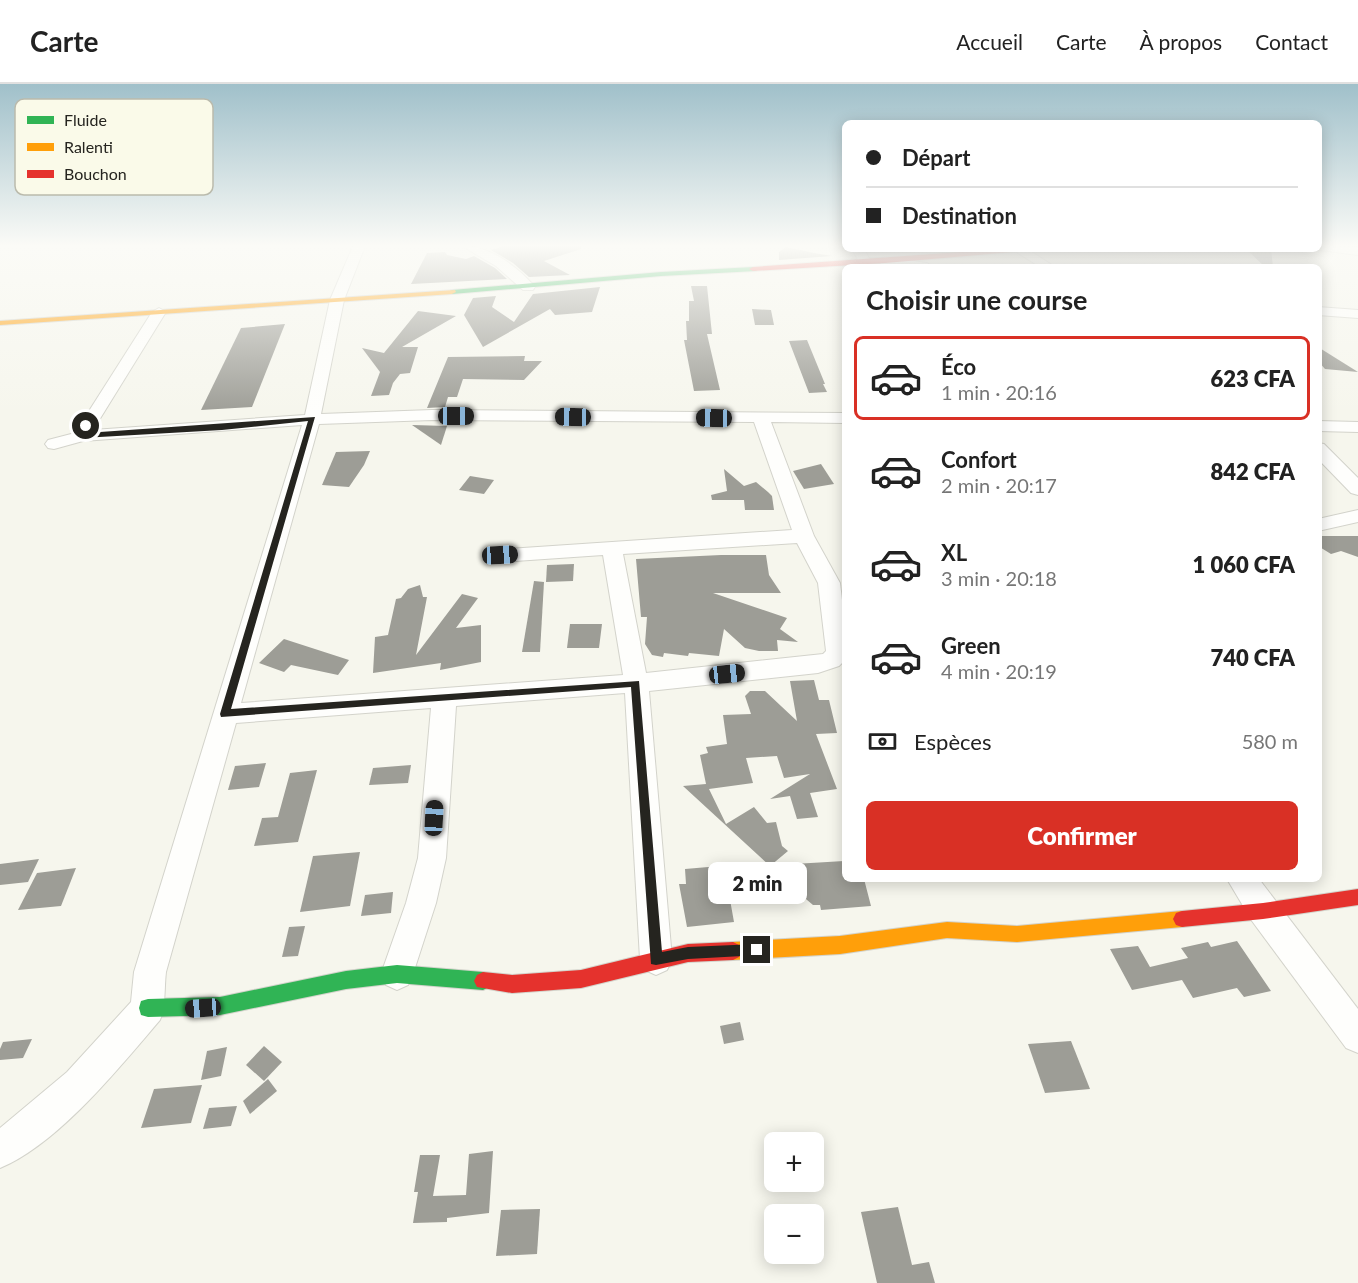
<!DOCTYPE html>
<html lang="fr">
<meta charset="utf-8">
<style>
:root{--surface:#fff;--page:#f2f2f2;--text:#222;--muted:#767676;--line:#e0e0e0;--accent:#d93025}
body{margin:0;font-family:Lato,sans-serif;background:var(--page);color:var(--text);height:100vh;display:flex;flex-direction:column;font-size:22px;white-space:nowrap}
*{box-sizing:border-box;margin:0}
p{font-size:20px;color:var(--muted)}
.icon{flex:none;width:33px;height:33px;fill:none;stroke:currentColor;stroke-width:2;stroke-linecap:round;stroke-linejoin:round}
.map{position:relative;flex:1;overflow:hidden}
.sheet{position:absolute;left:842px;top:180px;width:480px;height:618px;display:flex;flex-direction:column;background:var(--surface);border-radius:9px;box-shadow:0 3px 15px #0003}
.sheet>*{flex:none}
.guide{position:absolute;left:842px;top:36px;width:480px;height:132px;border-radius:9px;box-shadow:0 3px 15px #0003;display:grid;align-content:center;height:132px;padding:0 24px;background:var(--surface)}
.tools{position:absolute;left:764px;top:1048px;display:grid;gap:12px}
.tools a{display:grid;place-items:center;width:60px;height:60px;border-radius:9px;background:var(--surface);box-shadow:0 3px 15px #0003;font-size:30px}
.end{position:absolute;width:27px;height:27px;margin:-14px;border:8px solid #25241f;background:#fff;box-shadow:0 0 0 3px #fff}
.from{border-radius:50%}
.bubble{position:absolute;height:42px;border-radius:9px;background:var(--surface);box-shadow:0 3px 15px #0003;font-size:20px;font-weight:800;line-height:42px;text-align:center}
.car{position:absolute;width:18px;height:36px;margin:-18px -9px;border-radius:8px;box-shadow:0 0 4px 2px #0007;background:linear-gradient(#222 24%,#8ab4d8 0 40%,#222 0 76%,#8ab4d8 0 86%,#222 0)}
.guide b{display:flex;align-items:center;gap:21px;height:57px;font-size:22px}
.guide b+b{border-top:2px solid var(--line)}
.guide i{width:15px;height:15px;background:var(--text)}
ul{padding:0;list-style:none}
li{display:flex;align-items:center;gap:18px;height:84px;margin:0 12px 9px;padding:0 12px;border:3px solid transparent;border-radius:9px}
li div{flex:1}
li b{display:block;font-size:22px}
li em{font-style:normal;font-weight:800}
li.on{border-color:var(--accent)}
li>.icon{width:54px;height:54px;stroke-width:1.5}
h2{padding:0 24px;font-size:27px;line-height:72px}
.pay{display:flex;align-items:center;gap:15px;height:66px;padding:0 24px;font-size:22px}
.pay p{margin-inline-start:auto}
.action{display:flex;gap:12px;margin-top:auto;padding:12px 24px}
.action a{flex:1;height:69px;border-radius:9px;background:var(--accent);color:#fff;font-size:24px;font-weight:800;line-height:69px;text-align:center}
header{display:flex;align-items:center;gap:36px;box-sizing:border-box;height:84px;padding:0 30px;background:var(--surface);border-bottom:2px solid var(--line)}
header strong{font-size:28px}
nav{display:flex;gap:33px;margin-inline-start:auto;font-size:21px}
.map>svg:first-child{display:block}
</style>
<header>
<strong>Carte</strong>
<nav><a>Accueil</a><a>Carte</a><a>À propos</a><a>Contact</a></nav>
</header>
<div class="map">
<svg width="1358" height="1199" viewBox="0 0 1358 1199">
<rect width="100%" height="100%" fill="#f6f6ed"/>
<g fill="#9d9d96">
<polygon points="504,162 581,162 581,165 544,177 570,191 529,193 513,179 491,166"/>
<polygon points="786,163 814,169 832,172 779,176 779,168"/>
<polygon points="1246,165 1271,165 1273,183 1265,183"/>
<polygon points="445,168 447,171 466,175 474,172 495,184 507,195 411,200 427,169"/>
<polygon points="691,202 707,202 712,250 707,250 720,306 694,307 684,256 687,256 686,237 689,237 689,217 694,217"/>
<polygon points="600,203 592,228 555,231 550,225 483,263 464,231 473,214 496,212 492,223 514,238 533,210"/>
<polygon points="752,225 771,226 774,241 755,241"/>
<polygon points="418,227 456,232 402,263 418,263 410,289 400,290 393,299 389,311 371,312 380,288 362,264 384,269"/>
<polygon points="285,240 252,323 201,326 241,244"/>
<polygon points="807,256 825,300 823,300 827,308 809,309 789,257"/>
<polygon points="1318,263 1358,288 1325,285 1318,277"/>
<polygon points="525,272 524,277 542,277 524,296 463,295 457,313 448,313 445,323 427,324 448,273"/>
<polygon points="412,341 447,342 441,361"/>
<polygon points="370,367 364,381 349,403 322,401 336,368"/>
<polygon points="821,380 834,400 804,405 793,387"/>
<polygon points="724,385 744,402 756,398 768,408 772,412 774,426 745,426 744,416 712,416 711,411 727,407"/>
<polygon points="470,392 494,396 484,410 459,406"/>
<polygon points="1318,452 1358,452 1358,473 1341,467 1331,470 1318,462"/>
<polygon points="721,471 766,471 769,491 781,509 713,509 787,534 780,545 798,558 777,556 778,567 759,567 745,564 724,545 719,572 689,569 688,572 664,569 663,573 652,571 645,560 647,533 641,533 636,475"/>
<polygon points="574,480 573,497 546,498 547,481"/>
<polygon points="534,497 544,498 540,568 522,568"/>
<polygon points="420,501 423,513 427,513 416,571 462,510 478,514 456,544 481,541 481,578 440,586 441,579 373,589 375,553 388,551 396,515 401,514 408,505"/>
<polygon points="570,540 602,540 599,564 567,564"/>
<polygon points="284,555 349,576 338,591 291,581 284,588 259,579"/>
<polygon points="814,596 819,616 829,616 837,649 816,650 837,705 810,709 818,733 797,735 790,712 770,715 810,690 784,694 777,672 746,674 753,699 709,705 726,740 754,723 767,739 776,738 782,762 788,767 770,782 683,702 706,700 700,671 708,669 706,663 727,660 723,631 751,630 745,612 750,607 765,607 797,637 790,597"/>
<polygon points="266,679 259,703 228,706 235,682"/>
<polygon points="411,681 408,699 369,701 373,684"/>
<polygon points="317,686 298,758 254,762 262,734 278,733 290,689"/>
<polygon points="360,768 350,822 300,828 313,772"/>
<polygon points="39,775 28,798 0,801 0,780"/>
<polygon points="844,777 844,795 864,795 871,822 821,826 820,821 813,821 800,810 794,780"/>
<polygon points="720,782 721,785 741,791 727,799 734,838 687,843 679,800 686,800 685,785"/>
<polygon points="76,784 61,822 18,826 37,789"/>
<polygon points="393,808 391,829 361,832 365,811"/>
<polygon points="305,842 298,872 282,873 289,843"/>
<polygon points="1237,857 1271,907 1244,913 1237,904 1193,914 1182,896 1132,906 1110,865 1138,862 1150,883 1188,874 1181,864 1208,858 1211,863"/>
<polygon points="740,938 744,956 724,960 720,942"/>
<polygon points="32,955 23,974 0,976 0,965 3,958"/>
<polygon points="1071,957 1090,1005 1045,1009 1028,960"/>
<polygon points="264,962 282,978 264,997 246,981"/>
<polygon points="227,963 221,992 201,996 207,967"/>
<polygon points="268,995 277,1007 250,1030 243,1017"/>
<polygon points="202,1001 191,1039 141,1044 154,1005"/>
<polygon points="237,1022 231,1042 203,1045 209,1024"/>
<polygon points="493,1067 489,1129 447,1134 447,1138 413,1139 418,1108 414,1108 420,1071 440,1071 433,1112 466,1111 469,1070"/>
<polygon points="898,1123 912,1181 929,1178 935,1199 877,1199 861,1128"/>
<polygon points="540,1125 537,1170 496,1172 501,1126"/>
</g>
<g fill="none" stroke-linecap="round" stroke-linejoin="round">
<g stroke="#d3d3cb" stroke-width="2">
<g id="street">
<path d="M 353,162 L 365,162 L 344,216 L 321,330 L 432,326 L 844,329 L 844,339 L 771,338 L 814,452 L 840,499 L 844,533 L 844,577 L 839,582 L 818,589 L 649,607 L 672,875 L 667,886 L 656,891 L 645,886 L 640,875 L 625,609 L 456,622 L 446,774 L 436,819 L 413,890 L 408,901 L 397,906 L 386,901 L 381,890 L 406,819 L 418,774 L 431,624 L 236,639 L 166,888 C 164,904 166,921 160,936 C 119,984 58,1060 0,1084 L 0,1044 L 67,988 L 131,918 L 134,888 L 302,341 L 83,357 L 54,365 L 48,364 L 45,360 L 48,356 L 75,349 L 152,228 L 159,224 L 166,228 L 93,346 L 305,331 L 330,216 ZM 432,336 L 754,338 L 792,446 L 493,466 L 490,471 L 493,476 L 500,478 L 603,471 L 623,591 L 241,619 L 319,340 ZM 797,459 L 818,499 L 826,567 L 823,570 L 646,589 L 623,470 Z"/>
<path d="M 462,162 C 489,161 518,183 535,203 L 533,206 L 523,206 L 496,182 Z"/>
<polygon points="1318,162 1358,163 1358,171 1313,165 1318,165"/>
<polygon points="852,165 864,165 871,178 869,181 861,181"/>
<polygon points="1012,165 1027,165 1055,183 1040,183"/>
<polygon points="885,173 927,179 933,183 901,183 881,180 879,177"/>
<polygon points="1318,223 1358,226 1358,234 1318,231"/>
<polygon points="1318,337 1358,338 1358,348 1318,347"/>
<polygon points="1318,359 1324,360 1358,394 1358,411 1351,409 1318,375"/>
<polygon points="1358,426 1358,438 1318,447 1318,435"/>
<polygon points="1227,795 1259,795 1358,925 1358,969 1346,964 1252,837"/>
</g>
</g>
<g stroke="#d3d3cb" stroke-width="2">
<g id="fast">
<polygon points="753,183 757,185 756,187 661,192 452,210 448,208 452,206 661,188"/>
<polygon points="397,881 483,888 489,891 492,897 489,903 483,906 397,899 346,905 220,931 148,933 141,931 139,924 141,917 148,915 220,913 346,887"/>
</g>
</g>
<g stroke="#d3d3cb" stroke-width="2">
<g id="slow">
<polygon points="455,206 456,208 452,210 0,241 0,237"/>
<polygon points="1182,827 1188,829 1191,835 1188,841 1182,843 1017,858 947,854 840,870 733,876 727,873 724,867 727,861 733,858 840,852 947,838 1017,842"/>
</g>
</g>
<g stroke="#d3d3cb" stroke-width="2">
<g id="jam">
<polygon points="1001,165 1028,165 1025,167 885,179 753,187 749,185 753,183"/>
<polygon points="1358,805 1358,821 1263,835 1182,843 1176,841 1173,835 1176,829 1182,827 1263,819"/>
<polygon points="733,858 739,861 742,867 739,873 733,876 688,878 581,904 512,909 477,903 474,897 477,891 483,888 512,891 581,886 688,860"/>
</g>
</g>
<use href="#street" fill="#fefefc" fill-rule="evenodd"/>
<use href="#fast" fill="#30b455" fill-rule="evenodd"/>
<use href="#slow" fill="#ff9f0a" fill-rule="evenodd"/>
<use href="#jam" fill="#e5322d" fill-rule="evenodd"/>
</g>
<linearGradient id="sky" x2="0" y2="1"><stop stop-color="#a0c0ca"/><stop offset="0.49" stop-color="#fbfbf7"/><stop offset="1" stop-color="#fbfbf7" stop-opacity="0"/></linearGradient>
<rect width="1358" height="330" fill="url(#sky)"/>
<polygon fill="#25241f" points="315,333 231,625 639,597 662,868 688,863 757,860 761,862 763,866 761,871 688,875 656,881 651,880 631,603 221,633 220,630 308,337 222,346 82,354 78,352 82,342 86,339 89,342 86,349"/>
<rect x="15" y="15" width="198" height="96" rx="9" fill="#fafae9" stroke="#babaac" stroke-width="1.5"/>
<rect x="27" y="32" width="27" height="8" fill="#30b455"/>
<rect x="27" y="59" width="27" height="8" fill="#ff9f0a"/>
<rect x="27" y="86" width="27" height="8" fill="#e5322d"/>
<g font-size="16" fill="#25241f">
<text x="64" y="42">Fluide</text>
<text x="64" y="69">Ralenti</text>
<text x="64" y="96">Bouchon</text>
</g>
</svg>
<div class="tools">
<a>+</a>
<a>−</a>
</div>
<i class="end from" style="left:86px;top:342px"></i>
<i class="end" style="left:757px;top:866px"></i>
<div class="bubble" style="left:708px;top:778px;width:99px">2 min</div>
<i class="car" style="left:456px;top:332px;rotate:90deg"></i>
<i class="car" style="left:573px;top:333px;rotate:271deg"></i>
<i class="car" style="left:714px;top:334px;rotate:271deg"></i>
<i class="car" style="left:500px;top:471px;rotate:87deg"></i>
<i class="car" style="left:727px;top:590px;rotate:84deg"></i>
<i class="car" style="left:434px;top:734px;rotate:3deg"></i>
<i class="car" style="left:203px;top:924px;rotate:266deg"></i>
<div class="guide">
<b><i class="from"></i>Départ</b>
<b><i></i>Destination</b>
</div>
<section class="sheet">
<h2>Choisir une course</h2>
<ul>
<li class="on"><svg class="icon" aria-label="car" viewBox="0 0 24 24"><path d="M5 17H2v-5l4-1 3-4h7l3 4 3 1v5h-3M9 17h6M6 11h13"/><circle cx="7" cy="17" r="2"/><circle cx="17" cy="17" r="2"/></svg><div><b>Éco</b><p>1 min · 20:16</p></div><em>623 CFA</em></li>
<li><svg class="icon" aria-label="car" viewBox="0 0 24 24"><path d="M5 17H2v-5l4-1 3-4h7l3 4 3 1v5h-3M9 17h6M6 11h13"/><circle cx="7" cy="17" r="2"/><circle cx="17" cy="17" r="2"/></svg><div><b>Confort</b><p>2 min · 20:17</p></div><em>842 CFA</em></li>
<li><svg class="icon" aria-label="car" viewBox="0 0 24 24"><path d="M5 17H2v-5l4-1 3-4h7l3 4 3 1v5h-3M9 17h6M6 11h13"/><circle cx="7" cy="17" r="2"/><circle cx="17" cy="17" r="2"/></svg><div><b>XL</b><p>3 min · 20:18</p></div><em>1 060 CFA</em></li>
<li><svg class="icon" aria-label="car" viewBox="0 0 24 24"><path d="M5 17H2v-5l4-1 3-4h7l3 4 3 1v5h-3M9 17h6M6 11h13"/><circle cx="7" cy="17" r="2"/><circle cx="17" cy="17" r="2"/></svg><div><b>Green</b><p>4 min · 20:19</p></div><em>740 CFA</em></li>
</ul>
<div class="pay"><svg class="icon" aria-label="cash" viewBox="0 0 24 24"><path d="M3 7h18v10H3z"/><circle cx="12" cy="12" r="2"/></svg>Espèces<p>580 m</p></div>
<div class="action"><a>Confirmer</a></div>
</section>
</div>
